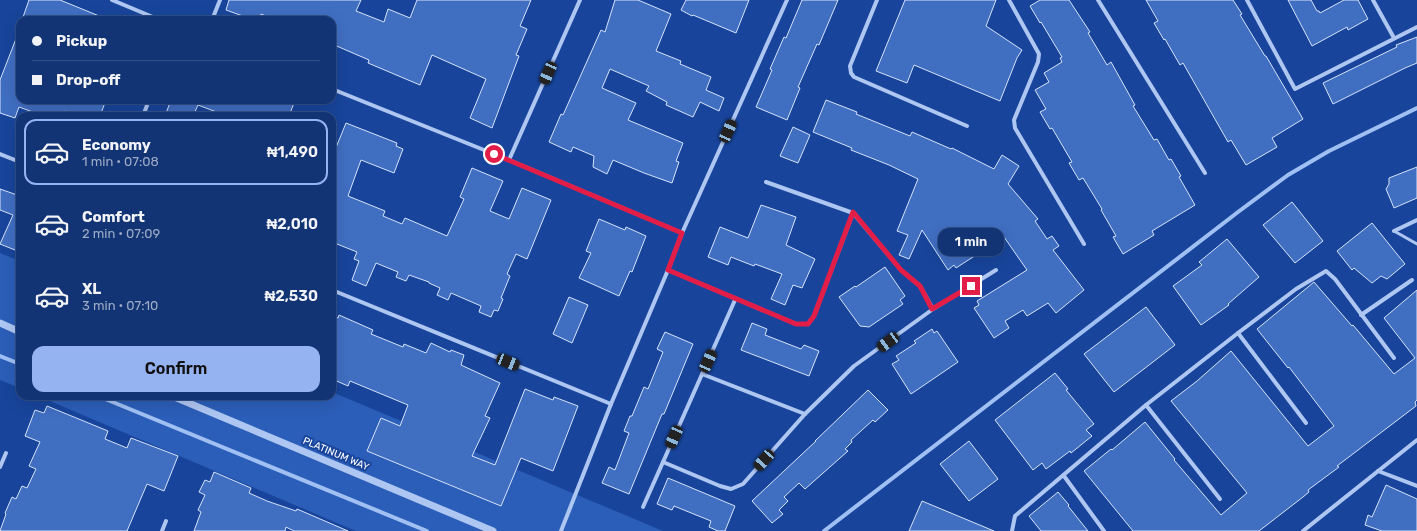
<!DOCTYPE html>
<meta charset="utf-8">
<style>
:root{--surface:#123474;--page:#1b3c79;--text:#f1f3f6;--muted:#9caac5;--line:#314f86;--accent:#95b2f1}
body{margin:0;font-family:Rubik,sans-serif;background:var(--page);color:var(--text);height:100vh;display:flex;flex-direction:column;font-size:15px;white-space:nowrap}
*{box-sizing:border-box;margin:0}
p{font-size:13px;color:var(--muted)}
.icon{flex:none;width:22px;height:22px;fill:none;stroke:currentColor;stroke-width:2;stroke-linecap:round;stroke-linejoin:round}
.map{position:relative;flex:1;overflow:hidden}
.details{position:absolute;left:16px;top:112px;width:320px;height:288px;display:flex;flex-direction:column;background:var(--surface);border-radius:12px;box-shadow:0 4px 16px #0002,0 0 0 1px var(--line)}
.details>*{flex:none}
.banner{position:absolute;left:16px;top:16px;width:320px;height:88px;border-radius:12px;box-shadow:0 4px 16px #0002,0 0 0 1px var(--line);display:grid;align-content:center;height:88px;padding:0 16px;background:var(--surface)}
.end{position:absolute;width:18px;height:18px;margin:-9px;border:5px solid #e11d48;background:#fff;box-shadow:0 0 0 2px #fff}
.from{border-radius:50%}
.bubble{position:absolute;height:28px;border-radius:12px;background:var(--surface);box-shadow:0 4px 16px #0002,0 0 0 1px var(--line);font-size:13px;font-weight:600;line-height:28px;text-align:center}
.car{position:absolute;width:12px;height:24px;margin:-12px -6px;border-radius:5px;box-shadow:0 0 3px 1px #0007;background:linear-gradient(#222 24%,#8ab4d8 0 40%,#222 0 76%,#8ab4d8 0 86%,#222 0)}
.banner b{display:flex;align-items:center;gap:14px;height:38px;font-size:15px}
.banner b+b{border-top:1px solid var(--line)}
.banner i{width:10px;height:10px;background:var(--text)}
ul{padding:7px 0 0;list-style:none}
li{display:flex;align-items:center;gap:12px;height:66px;margin:0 8px 6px;padding:0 8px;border:2px solid transparent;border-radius:12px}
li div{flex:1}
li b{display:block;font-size:15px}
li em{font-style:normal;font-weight:600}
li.current{border-color:var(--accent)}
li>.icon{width:36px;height:36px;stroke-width:1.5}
.cta{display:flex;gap:8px;margin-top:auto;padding:8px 16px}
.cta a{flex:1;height:46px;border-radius:12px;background:var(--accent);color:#111;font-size:16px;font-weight:600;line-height:46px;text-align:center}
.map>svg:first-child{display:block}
</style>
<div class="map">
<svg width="1417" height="531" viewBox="0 0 1417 531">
<rect width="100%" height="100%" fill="#18459b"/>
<g fill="#2b5eb8">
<polygon points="0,253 20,261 20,388 0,380"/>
<polygon points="332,392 663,531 356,531 38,396 332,396"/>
</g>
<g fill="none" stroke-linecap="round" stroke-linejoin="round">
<g stroke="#a0c0f4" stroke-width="4">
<polyline points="0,356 20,364"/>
<polyline points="98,396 427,531"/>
<polyline points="824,531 1238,212 1288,175 1329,151 1417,108"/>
</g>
</g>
<g fill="#406ec1" stroke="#d5e3fc">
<polygon points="29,0 60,0 109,20 22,20"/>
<polygon points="229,0 361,0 356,11 384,22 388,9 410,18 417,0 531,0 520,26 527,29 516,55 519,56 492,128 470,118 486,79 432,55 420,85 368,63 369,60 332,44 332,20 276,20 261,14 258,20 254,20 226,10"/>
<polygon points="615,0 638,0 671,14 656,51 681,61 680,64 711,77 706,90 724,98 719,111 700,102 693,117 666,105 667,102 646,91 649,86 610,69 602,88 636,103 628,120 683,143 676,161 679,162 672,183 644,173 613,160 607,174 593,167 594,156 573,147 571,152 549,142 561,114 563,115 601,30 605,32"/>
<polygon points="686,0 749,0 736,33 693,15 692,16 681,10"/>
<polygon points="802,0 838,0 819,45 817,44 798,87 800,88 787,120 756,107 772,70 770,69 784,37 786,38"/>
<polygon points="905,0 996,0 986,26 1022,50 1017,58 1000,101 914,65 907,83 876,71"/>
<polygon points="1040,0 1069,0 1090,32 1088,33 1107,65 1111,62 1135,105 1133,106 1154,140 1157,139 1169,160 1171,159 1181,176 1179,177 1195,205 1152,231 1154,235 1123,254 1113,237 1116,236 1101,210 1102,209 1083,178 1079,180 1069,163 1072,162 1052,128 1050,129 1040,112 1046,109 1035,90 1049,82 1044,73 1062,62 1060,58 1062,57 1041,22 1040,23 1030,6"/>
<polygon points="1146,0 1233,0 1242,14 1240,15 1265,56 1266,56 1303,119 1272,138 1277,147 1246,165 1231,140 1228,142 1183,63 1180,65 1165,39 1164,40 1154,23 1158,21"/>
<polygon points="1288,0 1311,0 1317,11 1319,11 1320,13 1344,0 1358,0 1368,19 1348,30 1347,27 1312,46"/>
<polygon points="19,31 20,100 106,100 100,116 76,116 65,111 63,116 44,116 19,107 15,118 0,113 0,80"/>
<polygon points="1417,37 1417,63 1405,68 1333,104 1323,83 1397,47 1396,45"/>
<polygon points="171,100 286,100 294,103 289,116 227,116 198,105 193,116 165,116"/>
<polygon points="826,100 857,112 856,114 910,136 912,132 951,149 952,148 994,169 1002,155 1019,166 1008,184 1038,219 1035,221 1047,239 1052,236 1059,246 1053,250 1084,290 1056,313 1048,303 1027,316 1023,310 1005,321 1009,328 994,338 974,308 979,305 977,301 1027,270 1004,237 956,268 954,265 948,270 922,230 909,259 899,255 908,235 897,231 918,179 889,165 851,150 852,148 813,132"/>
<polygon points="346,123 397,143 396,146 403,149 394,173 361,160 348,196 385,211 383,216 402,224 405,218 447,236 464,199 460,197 472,168 503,181 490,211 509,219 522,188 551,200 527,259 516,254 507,274 510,276 501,298 503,299 498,311 494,310 491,317 479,312 481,306 451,293 448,300 437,295 440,288 429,283 429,282 409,275 406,281 396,277 398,272 376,263 366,286 352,280 359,261 354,259 357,252 332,242 332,149 335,150"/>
<polygon points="793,127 810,135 798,163 780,156"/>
<polygon points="1417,167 1417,198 1394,208 1386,189 1389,184 1389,178"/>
<polygon points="0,189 20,196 20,252 0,244 13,215 0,210"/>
<polygon points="1292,202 1323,241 1295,263 1263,225"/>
<polygon points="761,205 796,217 786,245 815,259 802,288 793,285 785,305 771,299 782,274 755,264 754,266 731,257 728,265 708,257 720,227 748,238"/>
<polygon points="599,219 625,230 626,227 646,236 632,272 630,271 619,296 579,278 591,253 586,251"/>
<polygon points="1372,223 1405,264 1387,279 1381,276 1372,283 1354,268 1352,270 1337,251"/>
<polygon points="1227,239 1259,277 1228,304 1229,305 1201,325 1173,286 1202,265 1199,262"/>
<polygon points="885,267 905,296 900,300 903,304 869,327 860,326 839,297 855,286 856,287"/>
<polygon points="1314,282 1352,326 1353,325 1394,374 1415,358 1384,318 1417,290 1417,400 1415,402 1416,406 1337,466 1339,467 1308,490 1309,492 1303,497 1259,531 1133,531 1084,471 1111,449 1112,450 1145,422 1175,459 1174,460 1221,515 1247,493 1171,401 1197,381 1231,351 1308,446 1334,426 1289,367 1288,368 1257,329"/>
<polygon points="569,297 588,305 572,343 553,334"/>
<polygon points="1146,307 1175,345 1114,392 1084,354"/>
<polygon points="332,315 338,318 339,315 373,330 371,334 403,347 404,344 426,353 431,343 450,352 451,350 464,355 461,365 500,383 485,416 490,418 472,456 495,465 525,389 553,400 554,397 578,406 553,471 521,458 501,506 367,451 381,418 400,426 408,405 350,381 348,386 332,379"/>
<polygon points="752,323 767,329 765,335 801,349 804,345 819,351 809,376 741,350"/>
<polygon points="932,329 934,333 937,331 958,362 911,394 892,364 899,360 896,356 916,343 914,341"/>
<polygon points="665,332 693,344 664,414 662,414 629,494 602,483 609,467 615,470 629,433 624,431 630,416 632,416 644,387 648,389 663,352 657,349"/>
<polygon points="1055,373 1068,389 1066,390 1094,424 1086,430 1092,436 1071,453 1070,451 1046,469 1042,463 1033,470 995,420"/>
<polygon points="868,390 888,410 875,422 873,420 851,440 852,442 845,449 848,451 805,489 799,483 784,497 788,501 779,510 783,514 772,523 752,501 816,441 815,441"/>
<polygon points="47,406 108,431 105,439 127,448 131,438 178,456 164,491 147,484 127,531 0,531 6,514 5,513 12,497 16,499 22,486 27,488 36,469 29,466 40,442 25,436 35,410 44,413"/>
<polygon points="969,441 998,479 969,501 940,464"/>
<polygon points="214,472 251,488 249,493 267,501 296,511 297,509 348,531 294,531 286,527 285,531 194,531 201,512 198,510 205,495 199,492 205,480 210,482"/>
<polygon points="668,478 735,506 725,531 718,531 709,527 711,521 674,506 672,510 657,504"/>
<polygon points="1386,485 1417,499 1417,531 1382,531 1365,525 1368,515 1372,517"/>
<polygon points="1058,492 1069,505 1068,506 1088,531 1041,531 1029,516"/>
<polygon points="922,501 994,531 909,531"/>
</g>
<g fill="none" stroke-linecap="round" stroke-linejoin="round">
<polyline stroke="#aec6f2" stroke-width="3" points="1394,231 1417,244"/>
<g stroke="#aec6f2" stroke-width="4">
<polyline points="112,0 160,20"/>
<polyline points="877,0 850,66 851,73 854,77 967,126"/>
<polyline points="1009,0 1039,54 1038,62 1014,120 1015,128 1084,244"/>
<polyline points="1098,0 1205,173"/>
<polyline points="1247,0 1295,89 1417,27"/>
<polyline points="1373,0 1394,38"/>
<polyline points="212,20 220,0"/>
<polyline points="332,89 509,160 682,233"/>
<polyline points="143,116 149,100"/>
<polyline points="0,154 20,162"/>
<polyline points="509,160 580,0"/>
<polyline points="766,182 853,213 901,270 920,286 933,309"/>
<polyline points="1394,231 1417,220"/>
<polyline points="668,270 796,324 808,324 814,316 853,213"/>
<polyline points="332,290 611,404"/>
<polyline points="1361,315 1412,280"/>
<polyline points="1238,333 1306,423"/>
<polyline points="702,374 805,414"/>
<polyline points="1146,405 1220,499"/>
<polyline points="663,462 720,486 731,489 743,484 805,414 854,366 933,309 996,270"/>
<polyline points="0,467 6,453"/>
<polyline points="1378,471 1417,486"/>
<polyline points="1064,476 1104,531"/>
<polyline points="643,507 735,300"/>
<polyline points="162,531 166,521"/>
<polyline points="561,531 611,404 668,270 682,233 787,0"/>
<polyline points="1012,531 1015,516 1146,405 1238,333 1296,289 1326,271 1335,279 1394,358"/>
<polyline points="1303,531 1417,440"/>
</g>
<g stroke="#aec6f2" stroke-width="7">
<polyline points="0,323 20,332"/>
<polyline points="172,396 493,531"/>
</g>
</g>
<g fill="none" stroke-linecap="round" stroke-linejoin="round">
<polyline stroke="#e11d48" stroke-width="5" points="494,154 682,233 668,270 796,324 808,324 814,316 853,212 901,270 920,286 932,309 971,286"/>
</g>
<g text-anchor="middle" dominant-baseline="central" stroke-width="4" stroke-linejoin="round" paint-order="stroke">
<g font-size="10" fill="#fff" stroke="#18459b">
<text transform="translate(336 454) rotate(23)">PLATINUM WAY</text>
</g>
</g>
</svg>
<i class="end from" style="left:494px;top:154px"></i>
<i class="end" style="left:971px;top:286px"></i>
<div class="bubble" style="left:938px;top:228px;width:66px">1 min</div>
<i class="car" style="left:548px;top:73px;rotate:204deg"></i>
<i class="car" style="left:728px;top:131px;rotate:24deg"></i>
<i class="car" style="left:888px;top:342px;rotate:234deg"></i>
<i class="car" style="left:708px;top:361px;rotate:24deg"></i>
<i class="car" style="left:508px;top:362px;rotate:112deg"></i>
<i class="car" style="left:674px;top:437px;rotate:204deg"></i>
<i class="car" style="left:764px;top:460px;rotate:222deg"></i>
<div class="banner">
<b><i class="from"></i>Pickup</b>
<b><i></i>Drop-off</b>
</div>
<section class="details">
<ul>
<li class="current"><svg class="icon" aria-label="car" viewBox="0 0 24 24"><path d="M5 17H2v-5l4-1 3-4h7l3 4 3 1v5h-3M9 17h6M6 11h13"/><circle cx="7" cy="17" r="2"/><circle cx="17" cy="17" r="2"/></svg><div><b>Economy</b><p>1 min · 07:08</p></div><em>₦1,490</em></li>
<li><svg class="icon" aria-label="car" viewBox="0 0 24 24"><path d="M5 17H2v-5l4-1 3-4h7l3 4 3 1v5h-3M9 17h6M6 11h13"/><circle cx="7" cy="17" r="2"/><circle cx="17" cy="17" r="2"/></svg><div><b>Comfort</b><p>2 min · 07:09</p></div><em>₦2,010</em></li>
<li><svg class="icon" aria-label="car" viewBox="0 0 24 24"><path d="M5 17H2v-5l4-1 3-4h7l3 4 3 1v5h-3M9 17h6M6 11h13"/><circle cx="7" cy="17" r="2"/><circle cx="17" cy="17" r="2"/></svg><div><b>XL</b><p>3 min · 07:10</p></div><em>₦2,530</em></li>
</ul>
<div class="cta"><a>Confirm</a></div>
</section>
</div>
